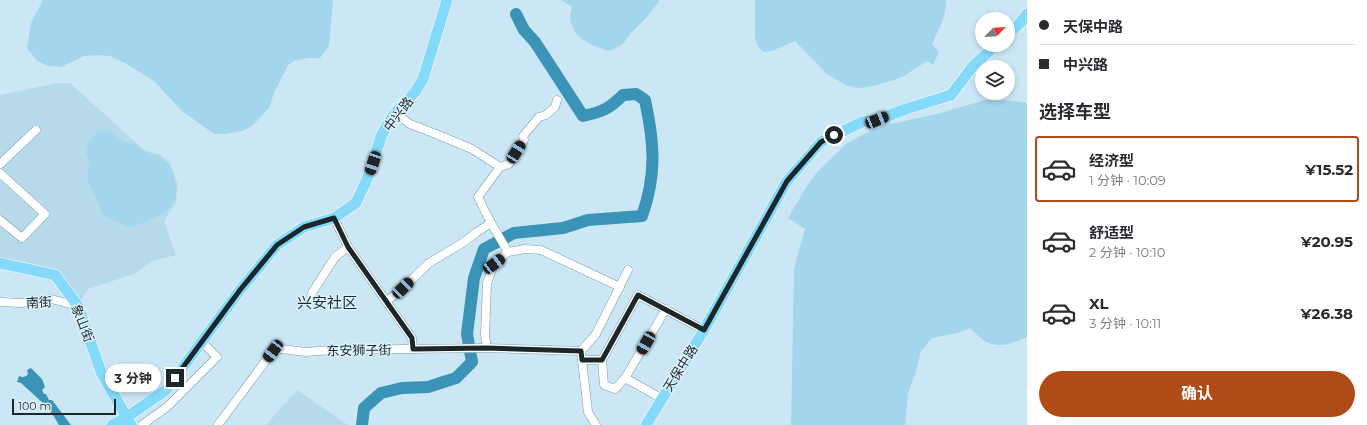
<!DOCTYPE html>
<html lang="zh">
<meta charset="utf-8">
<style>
:root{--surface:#fff;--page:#f7f7f7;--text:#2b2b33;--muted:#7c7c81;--line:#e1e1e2;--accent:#af4b17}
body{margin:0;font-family:Montserrat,"Noto Sans SC",sans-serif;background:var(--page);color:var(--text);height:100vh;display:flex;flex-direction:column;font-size:15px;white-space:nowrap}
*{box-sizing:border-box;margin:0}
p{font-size:13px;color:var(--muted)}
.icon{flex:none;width:22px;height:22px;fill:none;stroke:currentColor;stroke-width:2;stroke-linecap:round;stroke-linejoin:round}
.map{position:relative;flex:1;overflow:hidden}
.side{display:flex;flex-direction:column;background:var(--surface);width:340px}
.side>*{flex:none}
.guide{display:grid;align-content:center;height:88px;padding:0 12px;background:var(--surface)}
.needle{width:26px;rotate:66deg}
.tools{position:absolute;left:975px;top:12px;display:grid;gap:8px}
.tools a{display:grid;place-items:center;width:40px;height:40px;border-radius:50%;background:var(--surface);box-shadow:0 2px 6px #0003;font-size:20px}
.scale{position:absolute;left:12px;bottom:10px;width:104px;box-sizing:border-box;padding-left:4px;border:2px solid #1c272c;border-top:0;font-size:11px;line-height:14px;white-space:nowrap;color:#1c272c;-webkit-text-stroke:3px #ddf3fe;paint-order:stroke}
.end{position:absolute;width:18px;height:18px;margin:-9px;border:5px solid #1c272c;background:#fff;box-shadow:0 0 0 2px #fff}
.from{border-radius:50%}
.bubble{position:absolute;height:28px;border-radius:14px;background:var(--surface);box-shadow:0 2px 6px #0003;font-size:13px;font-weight:700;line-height:28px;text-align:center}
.car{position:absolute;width:12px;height:24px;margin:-12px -6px;border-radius:5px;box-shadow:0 0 3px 1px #0007;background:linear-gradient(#222 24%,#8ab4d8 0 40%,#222 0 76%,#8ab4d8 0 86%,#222 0)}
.guide b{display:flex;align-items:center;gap:14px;height:38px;font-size:15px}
.guide b+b{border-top:1px solid var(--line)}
.guide i{width:10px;height:10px;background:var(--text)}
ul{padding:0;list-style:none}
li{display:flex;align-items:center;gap:12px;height:66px;margin:0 8px 6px;padding:0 4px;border:2px solid transparent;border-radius:4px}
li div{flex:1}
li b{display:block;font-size:15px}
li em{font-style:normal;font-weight:700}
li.current{border-color:var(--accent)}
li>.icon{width:36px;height:36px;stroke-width:1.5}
h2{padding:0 12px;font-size:18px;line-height:48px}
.action{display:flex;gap:8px;margin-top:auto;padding:8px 12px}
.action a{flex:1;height:46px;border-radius:24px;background:var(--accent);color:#fff;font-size:16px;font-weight:700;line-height:46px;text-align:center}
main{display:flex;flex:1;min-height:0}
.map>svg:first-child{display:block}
</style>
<main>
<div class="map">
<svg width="1027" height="425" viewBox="0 0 1027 425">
<rect width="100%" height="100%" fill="#cbe7f5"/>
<g fill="#b7daeb">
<polygon points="58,83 70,83 144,150 154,153 158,153 170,163 178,185 176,202 164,221 176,255 153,261 134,274 88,289 78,306 55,275 0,263 0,95"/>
<polygon points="297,390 348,425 266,425"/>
</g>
<g fill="#a3d5ed">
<polygon points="43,0 333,0 329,46 320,58 308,58 294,61 288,65 274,93 269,108 252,126 242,131 226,134 214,134 182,111 154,81 125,63 110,56 98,55 84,56 61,67 48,66 37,61 27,48 31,23"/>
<path d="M 561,0 L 660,0 L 647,17 L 631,33 L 622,45 L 609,51 C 594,46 575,40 571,23 C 569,18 571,12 572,7 Z"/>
<path d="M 755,0 L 946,0 C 947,15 938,31 932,44 L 939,52 L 933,65 L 927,61 L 904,76 L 894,80 L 869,87 L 857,88 L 846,85 L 827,74 L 795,41 L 772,51 L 763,52 L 757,45 L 755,38 Z"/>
<path d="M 985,100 L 1014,101 L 1027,103 L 1027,337 C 1013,344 996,350 982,339 C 978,336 974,332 970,328 L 958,333 L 932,338 L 921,351 L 916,371 L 908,393 L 905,425 L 791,425 L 794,269 L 805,229 L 788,218 L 809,183 L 818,171 L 846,144 L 868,132 L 886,125 L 937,114 Z"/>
<polygon points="98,131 109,131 123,141 135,144 144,151 158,156 168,163 173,175 176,186 176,198 169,209 156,217 131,228 104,216 87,179 89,163 86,153 89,142"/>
</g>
<path fill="#3b93b8" d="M 31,368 L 42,379 L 45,387 L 42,390 L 44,394 L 46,394 L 49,400 L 52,400 L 71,425 L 59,425 L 53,415 L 44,404 L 21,383 L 17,382 L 19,376 C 23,378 26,377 28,374 L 27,370 Z"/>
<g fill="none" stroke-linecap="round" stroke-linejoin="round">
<path stroke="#3b93b8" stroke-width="12" d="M 362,425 L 364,408 L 381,393 L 402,388 L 428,387 L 456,378 L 472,362 L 467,334 L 474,278 L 484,249 L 514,233 L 563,228 L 588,220 L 642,216 C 657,174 654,142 645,100 L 636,94 L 623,95 C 609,109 602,112 583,116 L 535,42 L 524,30 L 516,14"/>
<g stroke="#819aa7" stroke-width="9">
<g id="minor">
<polyline points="395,113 410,124 436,134 472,149 500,167"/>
<polyline points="0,164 36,130"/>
<polyline points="0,173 45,214 22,238 0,220"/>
<polyline points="334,218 348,247 412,338 413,349"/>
<polyline points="508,252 491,223 478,197 500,167 509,164 524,140 523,136 539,117 546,115 555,107 557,100"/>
<polyline points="312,293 335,257 348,247"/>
<polyline points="387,301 403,288 429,263 464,242 477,232 491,223"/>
<polyline points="0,302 21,303 51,299 78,306"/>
<polyline points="487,348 485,335 487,283 494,264 508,252 525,249 541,250 620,287"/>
<polyline points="581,351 596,334 628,270"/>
<polyline points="582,360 602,360 638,295 704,330"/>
<polyline points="602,360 604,385 615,389 625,378 661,398"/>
<polyline points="625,378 666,309"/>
<polyline points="142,425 167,407 217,357 202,342"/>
<polyline points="218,425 273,351 281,349 306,352 331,350 487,348 581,351 588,412 596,425"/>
</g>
</g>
<g stroke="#fff" stroke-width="12">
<g id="major">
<polyline points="1008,34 1020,23 1027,14"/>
<polyline points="0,263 55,275 78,306 101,372 131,425"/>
<polyline points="112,425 127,417 166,390 240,290 277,245 304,227 334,218 356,203 368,177 382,134 395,113 415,92 423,79 447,0"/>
<polyline points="646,425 704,330 787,181 821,142 862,122 877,120 906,109 951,95 973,66 996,45"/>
</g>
</g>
<use href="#minor" stroke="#fff" stroke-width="8"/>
<use href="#major" stroke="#85dafb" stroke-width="11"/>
</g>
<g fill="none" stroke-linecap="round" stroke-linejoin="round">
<polyline stroke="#1c272c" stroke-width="5" points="175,378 240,290 277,245 304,227 334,218 348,247 412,338 413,349 487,348 581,351 582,360 602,360 638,295 704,330 787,181 821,142 834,135"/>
</g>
<g text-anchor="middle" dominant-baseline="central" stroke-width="3" stroke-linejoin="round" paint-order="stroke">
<g font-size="13" fill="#1c272c" stroke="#ddf3fe">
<text transform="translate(398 114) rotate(-53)">中兴路</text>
<text transform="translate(39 302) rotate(-3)">南街</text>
<text transform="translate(83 323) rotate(68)">象山街</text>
<text transform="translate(359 350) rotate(-1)">东安狮子街</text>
<text transform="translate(680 368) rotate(-58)">天保中路</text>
</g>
<g font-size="15" fill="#162d37" stroke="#ddf3fe">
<text x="327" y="302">兴安社区</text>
</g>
</g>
</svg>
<div class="tools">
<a><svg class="needle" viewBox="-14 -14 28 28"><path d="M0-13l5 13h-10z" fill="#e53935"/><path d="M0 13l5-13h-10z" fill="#7c7c81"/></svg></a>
<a><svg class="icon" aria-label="layers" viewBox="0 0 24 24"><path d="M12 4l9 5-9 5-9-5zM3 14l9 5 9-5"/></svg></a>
</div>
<div class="scale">100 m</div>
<i class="end from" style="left:834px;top:135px"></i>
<i class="end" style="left:175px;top:378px"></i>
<div class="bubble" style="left:105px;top:364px;width:56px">3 分钟</div>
<i class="car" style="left:877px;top:120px;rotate:68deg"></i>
<i class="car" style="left:516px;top:152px;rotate:32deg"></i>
<i class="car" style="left:373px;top:163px;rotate:198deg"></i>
<i class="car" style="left:494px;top:264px;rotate:53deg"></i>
<i class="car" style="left:403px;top:288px;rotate:46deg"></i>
<i class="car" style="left:646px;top:343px;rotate:210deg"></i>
<i class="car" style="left:273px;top:351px;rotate:217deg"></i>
</div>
<section class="side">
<div class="guide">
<b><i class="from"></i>天保中路</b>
<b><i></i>中兴路</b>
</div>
<h2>选择车型</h2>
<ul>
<li class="current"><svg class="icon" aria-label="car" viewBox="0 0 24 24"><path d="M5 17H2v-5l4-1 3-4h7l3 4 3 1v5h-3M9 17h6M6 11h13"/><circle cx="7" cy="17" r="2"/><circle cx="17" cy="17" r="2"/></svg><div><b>经济型</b><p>1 分钟 · 10:09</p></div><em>¥15.52</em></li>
<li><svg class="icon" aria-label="car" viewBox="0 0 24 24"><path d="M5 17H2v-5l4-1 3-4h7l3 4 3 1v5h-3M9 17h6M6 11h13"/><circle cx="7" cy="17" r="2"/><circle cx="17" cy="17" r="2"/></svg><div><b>舒适型</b><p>2 分钟 · 10:10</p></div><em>¥20.95</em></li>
<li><svg class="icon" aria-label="car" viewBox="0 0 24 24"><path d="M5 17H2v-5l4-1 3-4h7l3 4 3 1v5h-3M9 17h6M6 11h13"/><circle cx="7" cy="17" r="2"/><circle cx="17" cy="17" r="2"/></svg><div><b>XL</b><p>3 分钟 · 10:11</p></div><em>¥26.38</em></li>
</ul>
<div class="action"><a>确认</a></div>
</section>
</main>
